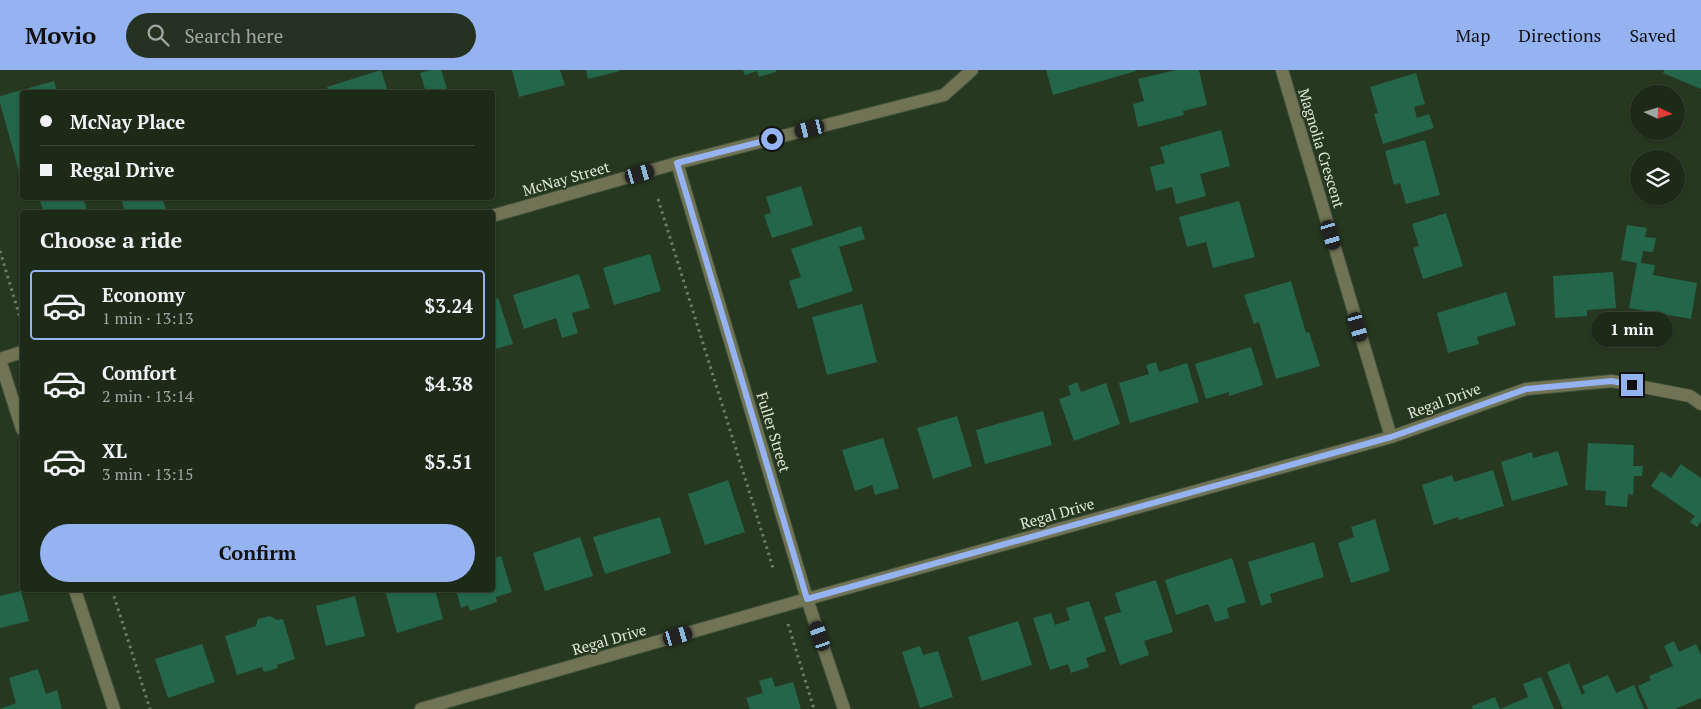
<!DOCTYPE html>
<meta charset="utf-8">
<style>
:root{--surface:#1d2a18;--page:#253221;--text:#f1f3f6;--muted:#a0a7a2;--line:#3b4637;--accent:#95b2f1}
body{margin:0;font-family:"PT Serif",serif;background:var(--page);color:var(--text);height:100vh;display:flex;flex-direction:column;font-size:19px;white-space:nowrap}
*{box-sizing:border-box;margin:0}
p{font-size:16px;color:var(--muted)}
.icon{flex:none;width:28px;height:28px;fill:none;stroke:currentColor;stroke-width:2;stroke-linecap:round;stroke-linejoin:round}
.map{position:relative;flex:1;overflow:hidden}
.sheet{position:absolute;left:20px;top:140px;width:475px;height:382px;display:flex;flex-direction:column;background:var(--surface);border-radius:5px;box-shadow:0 1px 4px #0004,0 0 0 1px var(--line)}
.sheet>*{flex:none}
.guide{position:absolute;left:20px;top:20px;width:475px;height:110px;border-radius:5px;box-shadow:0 1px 4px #0004,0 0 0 1px var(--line);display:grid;align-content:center;height:110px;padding:0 20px;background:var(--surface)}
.needle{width:32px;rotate:94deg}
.tools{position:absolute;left:1630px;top:15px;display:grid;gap:10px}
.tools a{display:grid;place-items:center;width:55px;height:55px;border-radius:50%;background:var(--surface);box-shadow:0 1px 4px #0004,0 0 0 1px var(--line);font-size:25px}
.end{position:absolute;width:22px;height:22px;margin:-11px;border:6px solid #95b2f1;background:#111;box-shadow:0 0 0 2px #111}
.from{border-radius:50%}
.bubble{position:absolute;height:35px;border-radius:18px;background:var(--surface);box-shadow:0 1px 4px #0004,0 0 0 1px var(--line);font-size:16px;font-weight:700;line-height:35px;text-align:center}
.car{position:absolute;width:15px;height:30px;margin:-15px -8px;border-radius:6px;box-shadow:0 0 4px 1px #0007;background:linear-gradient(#222 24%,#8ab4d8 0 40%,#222 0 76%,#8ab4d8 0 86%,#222 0)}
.guide b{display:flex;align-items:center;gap:18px;height:48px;font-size:19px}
.guide b+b{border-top:1px solid var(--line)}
.guide i{width:12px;height:12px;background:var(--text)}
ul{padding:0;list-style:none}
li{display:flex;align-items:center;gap:15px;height:70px;margin:0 10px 8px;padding:0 10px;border:2px solid transparent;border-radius:5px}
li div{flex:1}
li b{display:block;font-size:19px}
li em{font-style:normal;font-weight:700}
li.current{border-color:var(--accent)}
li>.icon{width:45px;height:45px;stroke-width:1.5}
h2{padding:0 20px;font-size:22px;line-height:60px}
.cta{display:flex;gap:10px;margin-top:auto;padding:10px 20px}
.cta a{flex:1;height:58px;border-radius:30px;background:var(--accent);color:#111;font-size:20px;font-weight:700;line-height:58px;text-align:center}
header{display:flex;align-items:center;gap:30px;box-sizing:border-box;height:70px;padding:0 25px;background:var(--accent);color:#111}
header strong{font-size:24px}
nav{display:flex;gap:28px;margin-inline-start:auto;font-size:18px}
.search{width:350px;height:45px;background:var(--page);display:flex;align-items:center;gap:12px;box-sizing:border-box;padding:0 18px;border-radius:28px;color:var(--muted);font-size:19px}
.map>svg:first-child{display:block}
</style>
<header>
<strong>Movio</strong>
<div class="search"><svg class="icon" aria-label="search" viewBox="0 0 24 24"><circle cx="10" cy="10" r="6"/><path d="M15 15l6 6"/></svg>Search here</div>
<nav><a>Map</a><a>Directions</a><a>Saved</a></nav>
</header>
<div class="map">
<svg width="1701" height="639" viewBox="0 0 1701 639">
<rect width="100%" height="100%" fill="#273820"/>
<g fill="#23664a">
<polygon points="381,0 388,22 329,22 327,17"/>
<polygon points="430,0 441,0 448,22 415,22 425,19 420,3"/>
<polygon points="512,0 560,0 565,15 519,27"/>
<polygon points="586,0 620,0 620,1 588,9"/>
<polygon points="743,0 776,0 776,2 759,7 757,1 745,5"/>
<polygon points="1046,0 1136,0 1136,1 1053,25"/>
<polygon points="1176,0 1199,0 1207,35 1183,41 1184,45 1138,57 1133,34 1144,31 1138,9"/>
<polygon points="1664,0 1701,0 1701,19 1663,3"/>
<polygon points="1416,3 1425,34 1414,37 1417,48 1429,44 1434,58 1383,74 1374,44 1378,43 1370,17"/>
<polygon points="54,11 57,22 22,22 22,100 19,101 0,33 0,26"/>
<polygon points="1221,60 1230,96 1200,104 1206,126 1176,134 1172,117 1156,121 1150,97 1165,93 1160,77"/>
<polygon points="1425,70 1440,125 1406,134 1400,113 1394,115 1385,81"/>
<polygon points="801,116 813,155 772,168 764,145 771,143 766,127"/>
<polygon points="39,128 83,128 88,142 44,142"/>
<polygon points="121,128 162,128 167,142 125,142"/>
<polygon points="1239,131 1255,187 1213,198 1206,172 1187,177 1179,147"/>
<polygon points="1446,143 1463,196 1423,209 1413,178 1419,176 1412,154"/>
<polygon points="1627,155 1647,158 1645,167 1656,168 1653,182 1643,181 1641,193 1655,195 1653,205 1697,213 1691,249 1629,238 1637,193 1621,190"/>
<polygon points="861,156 865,169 839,177 853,221 798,239 789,211 801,207 791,179"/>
<polygon points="650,184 661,221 614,235 603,198"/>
<polygon points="1613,202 1616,238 1587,240 1587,246 1555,248 1553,206"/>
<polygon points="579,204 590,238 572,243 578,263 562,268 556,248 524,259 513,225"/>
<polygon points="1291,211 1306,263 1309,262 1320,296 1276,309 1259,252 1254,254 1244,225"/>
<polygon points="1506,222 1516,255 1477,267 1479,274 1448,283 1437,243"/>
<polygon points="498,228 513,274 492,280 492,229"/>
<polygon points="862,234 877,292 827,305 812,247"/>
<polygon points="1251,277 1263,315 1229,326 1229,322 1206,329 1195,294"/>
<polygon points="1156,292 1159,302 1187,293 1199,332 1130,353 1119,313 1149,304 1146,295"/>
<polygon points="1077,312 1081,322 1106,313 1120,354 1074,371 1059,329 1071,325 1068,316"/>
<polygon points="1043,341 1052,375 985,394 976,360"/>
<polygon points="957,346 972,396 933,409 917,358"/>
<polygon points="883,368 899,418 875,425 872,415 855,421 842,380"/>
<polygon points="1588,373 1634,375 1633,396 1643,396 1642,406 1634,406 1633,425 1628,424 1627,437 1605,435 1606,421 1585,420"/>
<polygon points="1558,381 1568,415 1512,431 1501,392 1532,382 1533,388"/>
<polygon points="1681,394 1701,408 1701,451 1697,457 1690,452 1695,446 1651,416 1661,401 1671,408"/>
<polygon points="1493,400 1504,436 1459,450 1458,447 1434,455 1422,415 1452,405 1454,412"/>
<polygon points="728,410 745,462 705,475 688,424"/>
<polygon points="660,447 671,483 605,504 593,467"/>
<polygon points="1375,449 1390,501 1351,513 1338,473 1354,467 1351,457"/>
<polygon points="580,467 593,506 545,521 533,483"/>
<polygon points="1314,472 1324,507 1270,524 1272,532 1261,536 1248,492"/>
<polygon points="501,486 512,522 496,527 497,532 470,541 468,535 461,538 456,520 492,520 492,489"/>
<polygon points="1232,488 1246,532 1227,538 1229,548 1215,552 1208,534 1176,545 1165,510"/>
<polygon points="1156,510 1173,562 1144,571 1149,585 1120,595 1104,547 1121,542 1115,523"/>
<polygon points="385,520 435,520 443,549 397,563"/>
<polygon points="21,521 29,551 0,558 0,526"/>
<polygon points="355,526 365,566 326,576 316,536"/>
<polygon points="1089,531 1106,581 1086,588 1089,597 1071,603 1068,594 1050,600 1033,548 1051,543 1055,555 1070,550 1066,538"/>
<polygon points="270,546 277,550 283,549 295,589 277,595 278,598 264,602 262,597 237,605 225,566 256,556 258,549"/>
<polygon points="1018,551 1032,595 982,611 968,567"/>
<polygon points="1674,571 1679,582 1696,574 1701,585 1701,628 1675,639 1648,639 1638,616 1651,610 1649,606 1673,596 1664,576"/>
<polygon points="202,574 215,612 168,628 155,589"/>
<polygon points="920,576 923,585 938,581 953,627 920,638 902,582"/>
<polygon points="1569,593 1582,625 1585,623 1582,616 1608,605 1616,623 1634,615 1644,639 1563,639 1547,602"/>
<polygon points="38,599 46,624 57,620 62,639 0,639 16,633 9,608"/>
<polygon points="772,607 775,617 793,612 801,639 750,639 746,628 763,623 759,611"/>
<polygon points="1541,607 1554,639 1473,639 1472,636 1495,627 1500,639 1528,627 1523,614"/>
</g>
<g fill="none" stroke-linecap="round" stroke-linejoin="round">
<g stroke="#44543e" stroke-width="14">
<g id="minor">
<polyline points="1282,0 1391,367"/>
<polyline points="677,93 807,529 844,639"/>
<polyline points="492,146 677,93 944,25 972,0"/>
<polyline points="0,289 22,282"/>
<polyline points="0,290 22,359"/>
<polyline points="75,520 114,639"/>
<polyline points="421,639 807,529 1391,367 1526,319 1612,311 1690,326 1701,334"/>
</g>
</g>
<g stroke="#6e7d69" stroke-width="3" stroke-dasharray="2.5 4" stroke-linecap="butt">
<polyline points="658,129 774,501"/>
<polyline points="0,181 22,254"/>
<polyline points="112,520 150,639"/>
<polyline points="788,554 814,639"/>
</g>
<use href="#minor" stroke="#717454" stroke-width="12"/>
</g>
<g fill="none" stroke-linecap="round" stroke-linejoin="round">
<polyline stroke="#95b2f1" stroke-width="6" points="772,69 677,93 807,529 1391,367 1526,319 1612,311 1632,315"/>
</g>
<g text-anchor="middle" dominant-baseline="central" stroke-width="4" stroke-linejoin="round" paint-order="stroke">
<g font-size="15" fill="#dee9da" stroke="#273820">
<text transform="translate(1322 78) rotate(73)">Magnolia Crescent</text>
<text transform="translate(566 108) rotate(-16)">McNay Street</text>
<text transform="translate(1444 330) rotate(-20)">Regal Drive</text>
<text transform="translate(774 362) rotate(73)">Fuller Street</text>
<text transform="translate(1057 443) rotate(-16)">Regal Drive</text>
<text transform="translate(609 569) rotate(-16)">Regal Drive</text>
</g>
</g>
</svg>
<div class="tools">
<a><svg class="needle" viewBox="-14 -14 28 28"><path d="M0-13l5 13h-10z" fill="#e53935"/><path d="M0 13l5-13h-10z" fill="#a0a7a2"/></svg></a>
<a><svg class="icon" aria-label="layers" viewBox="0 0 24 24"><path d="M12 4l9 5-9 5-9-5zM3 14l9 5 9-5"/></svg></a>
</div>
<i class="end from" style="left:772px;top:69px"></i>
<i class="end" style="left:1632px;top:315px"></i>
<div class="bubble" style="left:1591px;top:242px;width:82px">1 min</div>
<i class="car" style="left:810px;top:59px;rotate:256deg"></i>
<i class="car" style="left:640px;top:104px;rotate:74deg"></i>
<i class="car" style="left:1331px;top:165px;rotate:163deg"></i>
<i class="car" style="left:1358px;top:257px;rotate:164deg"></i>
<i class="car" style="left:678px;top:566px;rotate:74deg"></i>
<i class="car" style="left:820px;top:566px;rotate:341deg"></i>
<div class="guide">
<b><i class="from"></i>McNay Place</b>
<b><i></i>Regal Drive</b>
</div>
<section class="sheet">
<h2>Choose a ride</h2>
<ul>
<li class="current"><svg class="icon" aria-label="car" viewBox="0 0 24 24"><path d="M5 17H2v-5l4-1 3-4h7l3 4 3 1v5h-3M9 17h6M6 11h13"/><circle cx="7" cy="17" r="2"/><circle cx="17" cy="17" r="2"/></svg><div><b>Economy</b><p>1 min · 13:13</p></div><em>$3.24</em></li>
<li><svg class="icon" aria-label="car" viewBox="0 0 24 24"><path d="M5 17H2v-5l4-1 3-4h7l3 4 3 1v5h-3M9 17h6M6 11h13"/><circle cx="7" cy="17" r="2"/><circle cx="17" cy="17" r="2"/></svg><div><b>Comfort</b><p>2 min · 13:14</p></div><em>$4.38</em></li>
<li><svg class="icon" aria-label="car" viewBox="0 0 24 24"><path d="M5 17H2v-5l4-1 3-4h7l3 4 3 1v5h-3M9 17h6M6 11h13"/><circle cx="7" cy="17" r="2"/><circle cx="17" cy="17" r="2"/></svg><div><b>XL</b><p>3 min · 13:15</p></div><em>$5.51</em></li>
</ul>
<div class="cta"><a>Confirm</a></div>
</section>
</div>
